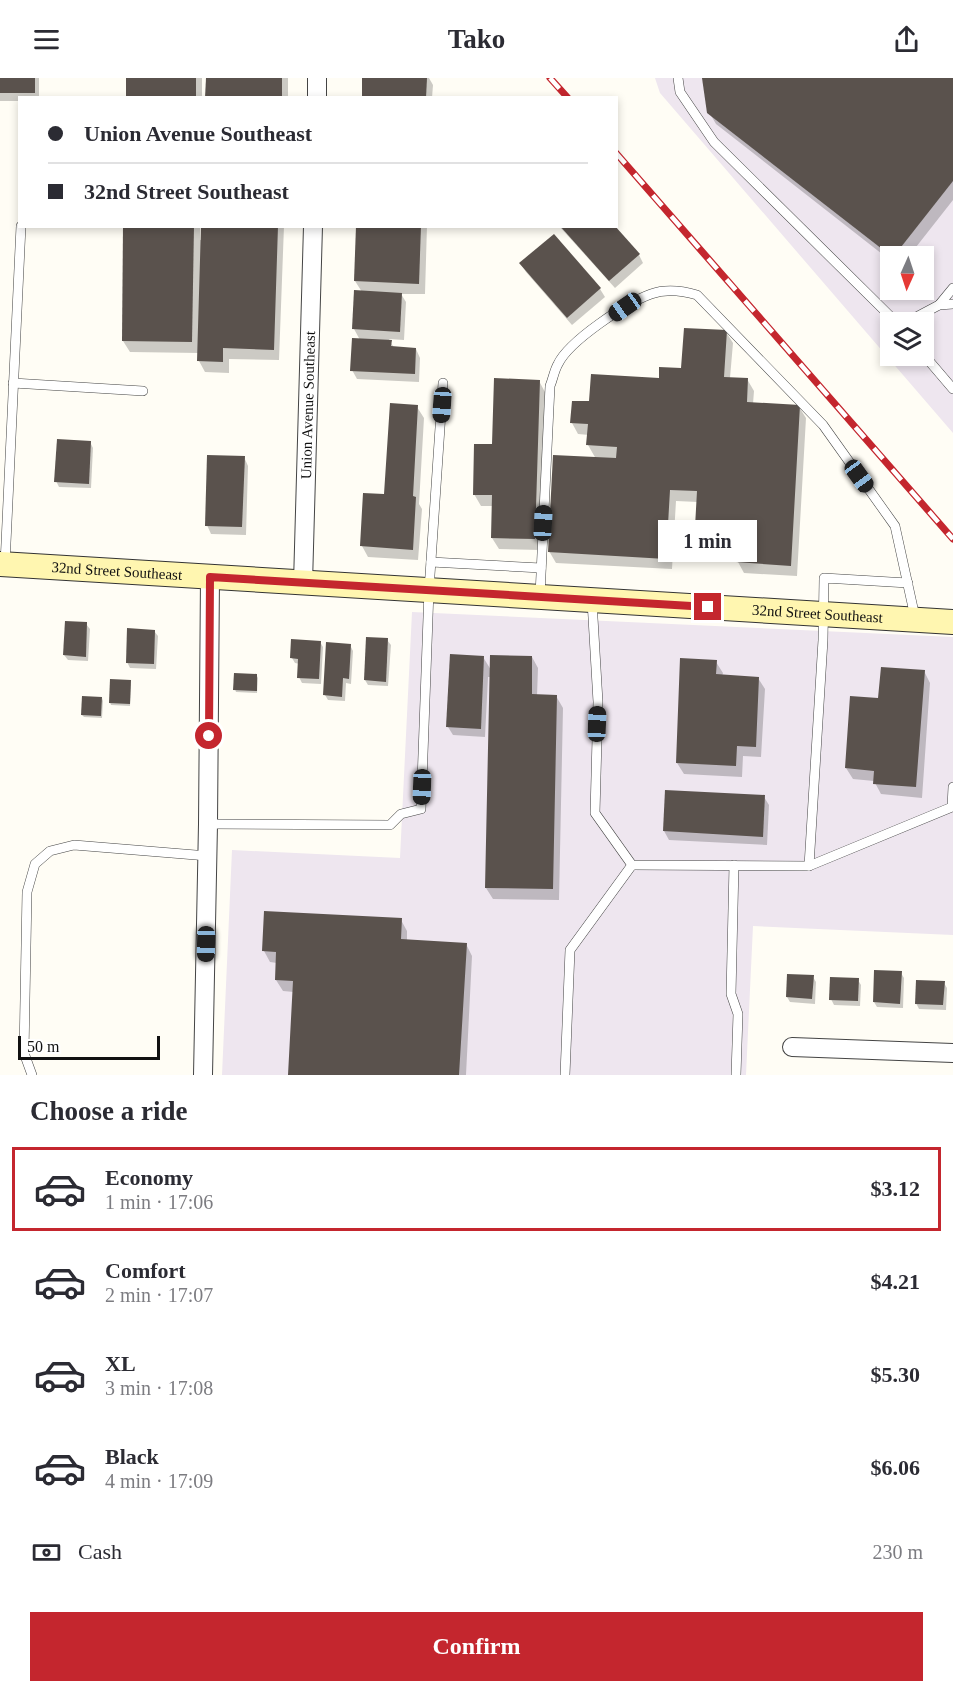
<!DOCTYPE html>
<meta charset="utf-8">
<style>
:root{--surface:#fff;--page:#f2f2f3;--text:#2b2b33;--muted:#7c7c81;--line:#e1e1e2;--accent:#c4262e}
body{margin:0;font-family:Georgia,serif;background:var(--page);color:var(--text);height:100vh;display:flex;flex-direction:column;font-size:22px;white-space:nowrap}
*{box-sizing:border-box;margin:0}
p{font-size:20px;color:var(--muted)}
.icon{flex:none;width:33px;height:33px;fill:none;stroke:currentColor;stroke-width:2;stroke-linecap:round;stroke-linejoin:round}
.map{position:relative;height:997px;overflow:hidden}
.drawer{display:flex;flex-direction:column;background:var(--surface);flex:1}
.drawer>*{flex:none}
.top-card{position:absolute;left:18px;top:18px;width:600px;height:132px;border-radius:0px;box-shadow:0 3px 9px #0003;display:grid;align-content:center;height:132px;padding:0 30px;background:var(--surface)}
.needle{width:39px;rotate:183deg}
.buttons{position:absolute;left:880px;top:168px;display:grid;gap:12px}
.buttons a{display:grid;place-items:center;width:54px;height:54px;border-radius:0px;background:var(--surface);box-shadow:0 3px 9px #0003;font-size:30px}
.scale{position:absolute;left:18px;bottom:15px;width:142px;box-sizing:border-box;padding-left:6px;border:3px solid #111;border-top:0;font-size:16px;line-height:21px;white-space:nowrap;color:#111;-webkit-text-stroke:4px #fff;paint-order:stroke}
.end{position:absolute;width:27px;height:27px;margin:-14px;border:8px solid #c4262e;background:#fff;box-shadow:0 0 0 3px #fff}
.from{border-radius:50%}
.bubble{position:absolute;height:42px;border-radius:0px;background:var(--surface);box-shadow:0 3px 9px #0003;font-size:20px;font-weight:800;line-height:42px;text-align:center}
.car{position:absolute;width:18px;height:36px;margin:-18px -9px;border-radius:8px;box-shadow:0 0 4px 2px #0007;background:linear-gradient(#222 24%,#8ab4d8 0 40%,#222 0 76%,#8ab4d8 0 86%,#222 0)}
.top-card b{display:flex;align-items:center;gap:21px;height:57px;font-size:22px}
.top-card b+b{border-top:2px solid var(--line)}
.top-card i{width:15px;height:15px;background:var(--text)}
ul{padding:0;list-style:none}
li{display:flex;align-items:center;gap:18px;height:84px;margin:0 12px 9px;padding:0 18px;border:3px solid transparent;border-radius:0px}
li div{flex:1}
li b{display:block;font-size:22px}
li em{font-style:normal;font-weight:800}
li.current{border-color:var(--accent)}
li>.icon{width:54px;height:54px;stroke-width:1.5}
h2{padding:0 30px;font-size:27px;line-height:72px}
.pay{display:flex;align-items:center;gap:15px;height:66px;padding:0 30px;font-size:22px}
.pay p{margin-inline-start:auto}
.action{display:flex;gap:12px;margin-top:auto;padding:12px 30px}
.action a{flex:1;height:69px;border-radius:0px;background:var(--accent);color:#fff;font-size:24px;font-weight:800;line-height:69px;text-align:center}
header{display:flex;justify-content:space-between;align-items:center;height:78px;padding:0 30px;background:var(--surface);font-size:27px;font-weight:800}
.map>svg:first-child{display:block}
</style>
<header><svg class="icon" aria-label="menu" viewBox="0 0 24 24"><path d="M4 6h16M4 12h16M4 18h16"/></svg>Tako<svg class="icon" aria-label="share" viewBox="0 0 24 24"><path d="M12 15V3M7 8l5-5 5 5M5 13v7h14v-7"/></svg></header>
<div class="map">
<svg width="953" height="997" viewBox="0 0 953 997">
<rect width="100%" height="100%" fill="#fffdf5"/>
<g fill="#eee6ef" fill-rule="evenodd">
<path d="M 655,0 L 953,0 L 953,355 L 660,15 ZM 891,178 L 924,178 L 924,212 L 891,212 ZM 891,244 L 924,244 L 924,278 L 891,278 Z"/>
<polygon points="412,534 953,559 953,857 753,848 746,997 222,997 232,772 400,780"/>
</g>
<g fill="#0003">
<polygon points="0,0 39,0 39,20 20,20 20,23 0,23"/>
<rect x="127" y="0" width="75" height="20"/>
<polygon points="208,0 288,0 288,20 207,20"/>
<polygon points="364,0 429,0 433,7 432,20 363,20"/>
<polygon points="704,0 953,0 953,122 909,178 891,178 891,183 716,46 709,34"/>
<polygon points="125,148 200,148 200,162 202,162 203,148 284,148 279,282 229,281 229,295 205,294 199,283 199,275 130,274 123,263"/>
<polygon points="357,148 427,148 425,216 401,216 406,224 404,262 389,261 394,270 416,271 420,280 419,304 357,301 352,292 360,262 354,251 362,214 355,203"/>
<polygon points="559,148 613,148 639,177 643,185 615,210"/>
<polygon points="554,158 600,211 605,219 572,247 526,194 521,186"/>
<polygon points="726,254 733,265 730,300 747,301 754,313 753,326 799,329 806,340 797,498 744,495 738,484 738,480 702,478 695,467 698,424 676,423 672,491 556,485 549,473 596,381 588,367 589,357 578,356 572,345 590,325 660,302 683,292"/>
<polygon points="539,303 545,314 541,472 499,471 492,460 493,428 481,428 474,416 493,368"/>
<polygon points="417,329 424,340 419,426 422,431 418,482 368,479 362,468 386,418"/>
<polygon points="90,364 93,370 91,410 59,409 56,403"/>
<polygon points="244,379 248,388 246,457 211,456 207,447"/>
<polygon points="86,546 90,551 88,583 68,582 64,577"/>
<polygon points="154,553 158,558 156,591 130,590 127,584"/>
<polygon points="387,562 391,567 388,608 368,607 365,602"/>
<polygon points="320,564 323,569 321,606 302,605 299,599 300,586 295,585 292,580"/>
<polygon points="350,567 353,573 351,606 346,605 345,623 328,622 325,617"/>
<polygon points="483,579 491,592 532,579 538,590 537,618 556,618 563,630 559,822 493,821 486,810 491,599 488,599 485,659 453,657 448,649"/>
<polygon points="716,584 723,595 722,598 758,600 765,611 761,679 743,678 742,699 684,696 677,685"/>
<polygon points="924,593 930,605 922,720 881,716 874,703 853,701 846,690 880,622"/>
<polygon points="257,598 258,600 257,615 236,614 235,611"/>
<polygon points="130,604 131,606 130,628 111,627 110,624"/>
<polygon points="102,620 103,623 102,640 84,639 82,637"/>
<polygon points="667,714 764,719 769,727 767,767 669,762 664,753"/>
<polygon points="401,842 407,853 407,863 466,866 472,878 466,997 289,997 294,914 283,913 276,902 277,885 270,884 264,873"/>
<polygon points="901,895 904,900 903,930 877,929 874,924"/>
<polygon points="788,897 813,899 816,904 815,926 790,924 787,919"/>
<polygon points="858,902 861,907 860,928 834,927 831,921"/>
<polygon points="944,905 947,910 946,932 919,931 916,925"/>
</g>
<g fill="#5a524d">
<rect x="0" y="0" width="35" height="15"/>
<rect x="126" y="0" width="70" height="20"/>
<polygon points="206,0 282,0 282,20 205,20"/>
<polygon points="362,0 427,0 426,20 362,20"/>
<polygon points="702,0 953,0 953,103 894,178 891,178 707,35"/>
<polygon points="123,148 194,148 192,264 122,263"/>
<polygon points="201,148 278,148 274,272 223,270 223,284 197,283"/>
<polygon points="356,148 421,148 419,206 354,203"/>
<polygon points="560,148 615,148 640,176 609,203"/>
<polygon points="554,156 601,210 567,240 519,185"/>
<polygon points="354,212 402,215 400,254 352,251"/>
<polygon points="684,250 727,252 724,299 748,300 747,324 800,327 791,488 736,484 737,470 694,467 697,413 670,412 666,481 548,474 553,377 616,380 617,369 586,367 588,346 570,345 572,323 589,323 591,296 659,300 659,289 681,290"/>
<polygon points="352,260 392,262 391,268 416,270 415,296 350,293"/>
<polygon points="494,300 540,302 535,461 491,460 492,417 473,417 474,366 492,366"/>
<polygon points="390,325 418,327 413,418 416,419 413,472 360,468 363,415 384,416"/>
<polygon points="57,361 91,363 89,406 54,404"/>
<polygon points="207,377 245,378 242,449 205,448"/>
<polygon points="65,543 87,544 86,579 63,577"/>
<polygon points="127,550 155,552 154,586 126,585"/>
<polygon points="366,559 388,560 386,604 364,602"/>
<polygon points="291,561 321,563 319,601 297,600 298,581 290,580"/>
<polygon points="326,564 351,566 349,601 343,600 342,619 323,617"/>
<polygon points="450,576 484,578 481,651 446,649"/>
<polygon points="490,577 532,578 532,616 557,617 553,811 485,810"/>
<polygon points="680,580 717,582 716,596 759,599 756,669 737,668 736,688 676,685"/>
<polygon points="881,589 925,592 916,709 873,706 874,693 845,690 850,618 878,620"/>
<polygon points="234,595 257,596 257,613 233,612"/>
<polygon points="110,601 131,602 130,626 109,625"/>
<polygon points="82,618 102,619 101,638 81,637"/>
<polygon points="665,712 765,717 763,759 663,753"/>
<polygon points="264,833 402,840 401,861 467,865 459,997 288,997 293,903 275,902 276,874 262,873"/>
<polygon points="874,892 902,893 900,926 873,924"/>
<polygon points="787,896 814,897 812,921 786,919"/>
<polygon points="830,899 859,900 858,923 829,922"/>
<polygon points="916,902 945,903 943,927 915,926"/>
</g>
<g fill="none" stroke-linecap="round" stroke-linejoin="round">
<g stroke="#444" stroke-width="10">
<g id="lane">
<polyline points="678,0 680,14 714,64 896,244"/>
<polyline points="939,227 953,210"/>
<polyline points="907,244 939,227 953,226"/>
<polyline points="924,277 953,311"/>
<polyline points="13,305 143,313"/>
<polyline points="431,484 541,490"/>
<polyline points="5,486 21,148"/>
<path d="M 540,517 L 550,308 C 553,301 554,293 558,286 C 569,263 626,225 651,216 C 665,211 683,213 697,217 L 823,347 L 895,448 L 915,539"/>
<polyline points="592,523 598,624 595,735 632,787 809,788 952,729 953,709"/>
<polyline points="208,746 390,747 401,736 421,731 429,512 443,305"/>
<polyline points="734,787 731,916 738,936 736,997"/>
<polyline points="809,788 823,562 824,500 908,505"/>
<polyline points="32,997 24,975 27,814 35,786 50,773 74,767 208,778"/>
<polyline points="565,997 570,872 632,787"/>
</g>
</g>
<g stroke="#444" stroke-width="20">
<g id="street">
<polyline points="317,20 317,0"/>
<path id="s1" d="M 303,505 L 313,148"/>
<polyline points="792,969 953,975"/>
<polyline points="203,997 208,746 210,499"/>
</g>
</g>
<g stroke="#333" stroke-width="26">
<g id="secondary">
<path id="s2" d="M 0,486 L 953,544"/>
</g>
</g>
<use href="#lane" stroke="#fff" stroke-width="9"/>
<use href="#street" stroke="#fff" stroke-width="18"/>
<use href="#secondary" stroke="#fff6b0" stroke-width="24"/>
<g stroke="#c4262e" stroke-width="7">
<g id="rail">
<polyline points="550,0 568,20"/>
<polyline points="616,75 953,461"/>
</g>
</g>
<use href="#rail" stroke="#fff" stroke-width="4.5" stroke-dasharray="14" stroke-linecap="butt"/>
</g>
<g fill="none" stroke-linecap="round" stroke-linejoin="round">
<polyline stroke="#c4262e" stroke-width="8" points="209,658 210,499 708,529"/>
</g>
<g text-anchor="middle" dominant-baseline="central" stroke-width="6" stroke-linejoin="round" paint-order="stroke">
<g font-size="15" fill="#111" stroke="#fff">
<text stroke="none"><textPath href="#s1" startOffset="178">Union Avenue Southeast</textPath></text>
<text stroke="none"><textPath href="#s2" startOffset="117">32nd Street Southeast</textPath></text>
<text stroke="none"><textPath href="#s2" startOffset="819">32nd Street Southeast</textPath></text>
</g>
</g>
</svg>
<div class="buttons">
<a><svg class="needle" viewBox="-14 -14 28 28"><path d="M0-13l5 13h-10z" fill="#e53935"/><path d="M0 13l5-13h-10z" fill="#7c7c81"/></svg></a>
<a><svg class="icon" aria-label="layers" viewBox="0 0 24 24"><path d="M12 4l9 5-9 5-9-5zM3 14l9 5 9-5"/></svg></a>
</div>
<div class="scale">50 m</div>
<i class="end from" style="left:209px;top:658px"></i>
<i class="end" style="left:708px;top:529px"></i>
<div class="bubble" style="left:658px;top:442px;width:99px">1 min</div>
<i class="car" style="left:625px;top:229px;rotate:235deg"></i>
<i class="car" style="left:442px;top:327px;rotate:184deg"></i>
<i class="car" style="left:859px;top:398px;rotate:144deg"></i>
<i class="car" style="left:543px;top:445px;rotate:3deg"></i>
<i class="car" style="left:597px;top:646px;rotate:2deg"></i>
<i class="car" style="left:422px;top:709px;rotate:182deg"></i>
<i class="car" style="left:206px;top:866px;rotate:181deg"></i>
<div class="top-card">
<b><i class="from"></i>Union Avenue Southeast</b>
<b><i></i>32nd Street Southeast</b>
</div>
</div>
<section class="drawer">
<h2>Choose a ride</h2>
<ul>
<li class="current"><svg class="icon" aria-label="car" viewBox="0 0 24 24"><path d="M5 17H2v-5l4-1 3-4h7l3 4 3 1v5h-3M9 17h6M6 11h13"/><circle cx="7" cy="17" r="2"/><circle cx="17" cy="17" r="2"/></svg><div><b>Economy</b><p>1 min · 17:06</p></div><em>$3.12</em></li>
<li><svg class="icon" aria-label="car" viewBox="0 0 24 24"><path d="M5 17H2v-5l4-1 3-4h7l3 4 3 1v5h-3M9 17h6M6 11h13"/><circle cx="7" cy="17" r="2"/><circle cx="17" cy="17" r="2"/></svg><div><b>Comfort</b><p>2 min · 17:07</p></div><em>$4.21</em></li>
<li><svg class="icon" aria-label="car" viewBox="0 0 24 24"><path d="M5 17H2v-5l4-1 3-4h7l3 4 3 1v5h-3M9 17h6M6 11h13"/><circle cx="7" cy="17" r="2"/><circle cx="17" cy="17" r="2"/></svg><div><b>XL</b><p>3 min · 17:08</p></div><em>$5.30</em></li>
<li><svg class="icon" aria-label="car" viewBox="0 0 24 24"><path d="M5 17H2v-5l4-1 3-4h7l3 4 3 1v5h-3M9 17h6M6 11h13"/><circle cx="7" cy="17" r="2"/><circle cx="17" cy="17" r="2"/></svg><div><b>Black</b><p>4 min · 17:09</p></div><em>$6.06</em></li>
</ul>
<div class="pay"><svg class="icon" aria-label="cash" viewBox="0 0 24 24"><path d="M3 7h18v10H3z"/><circle cx="12" cy="12" r="2"/></svg>Cash<p>230 m</p></div>
<div class="action"><a>Confirm</a></div>
</section>
